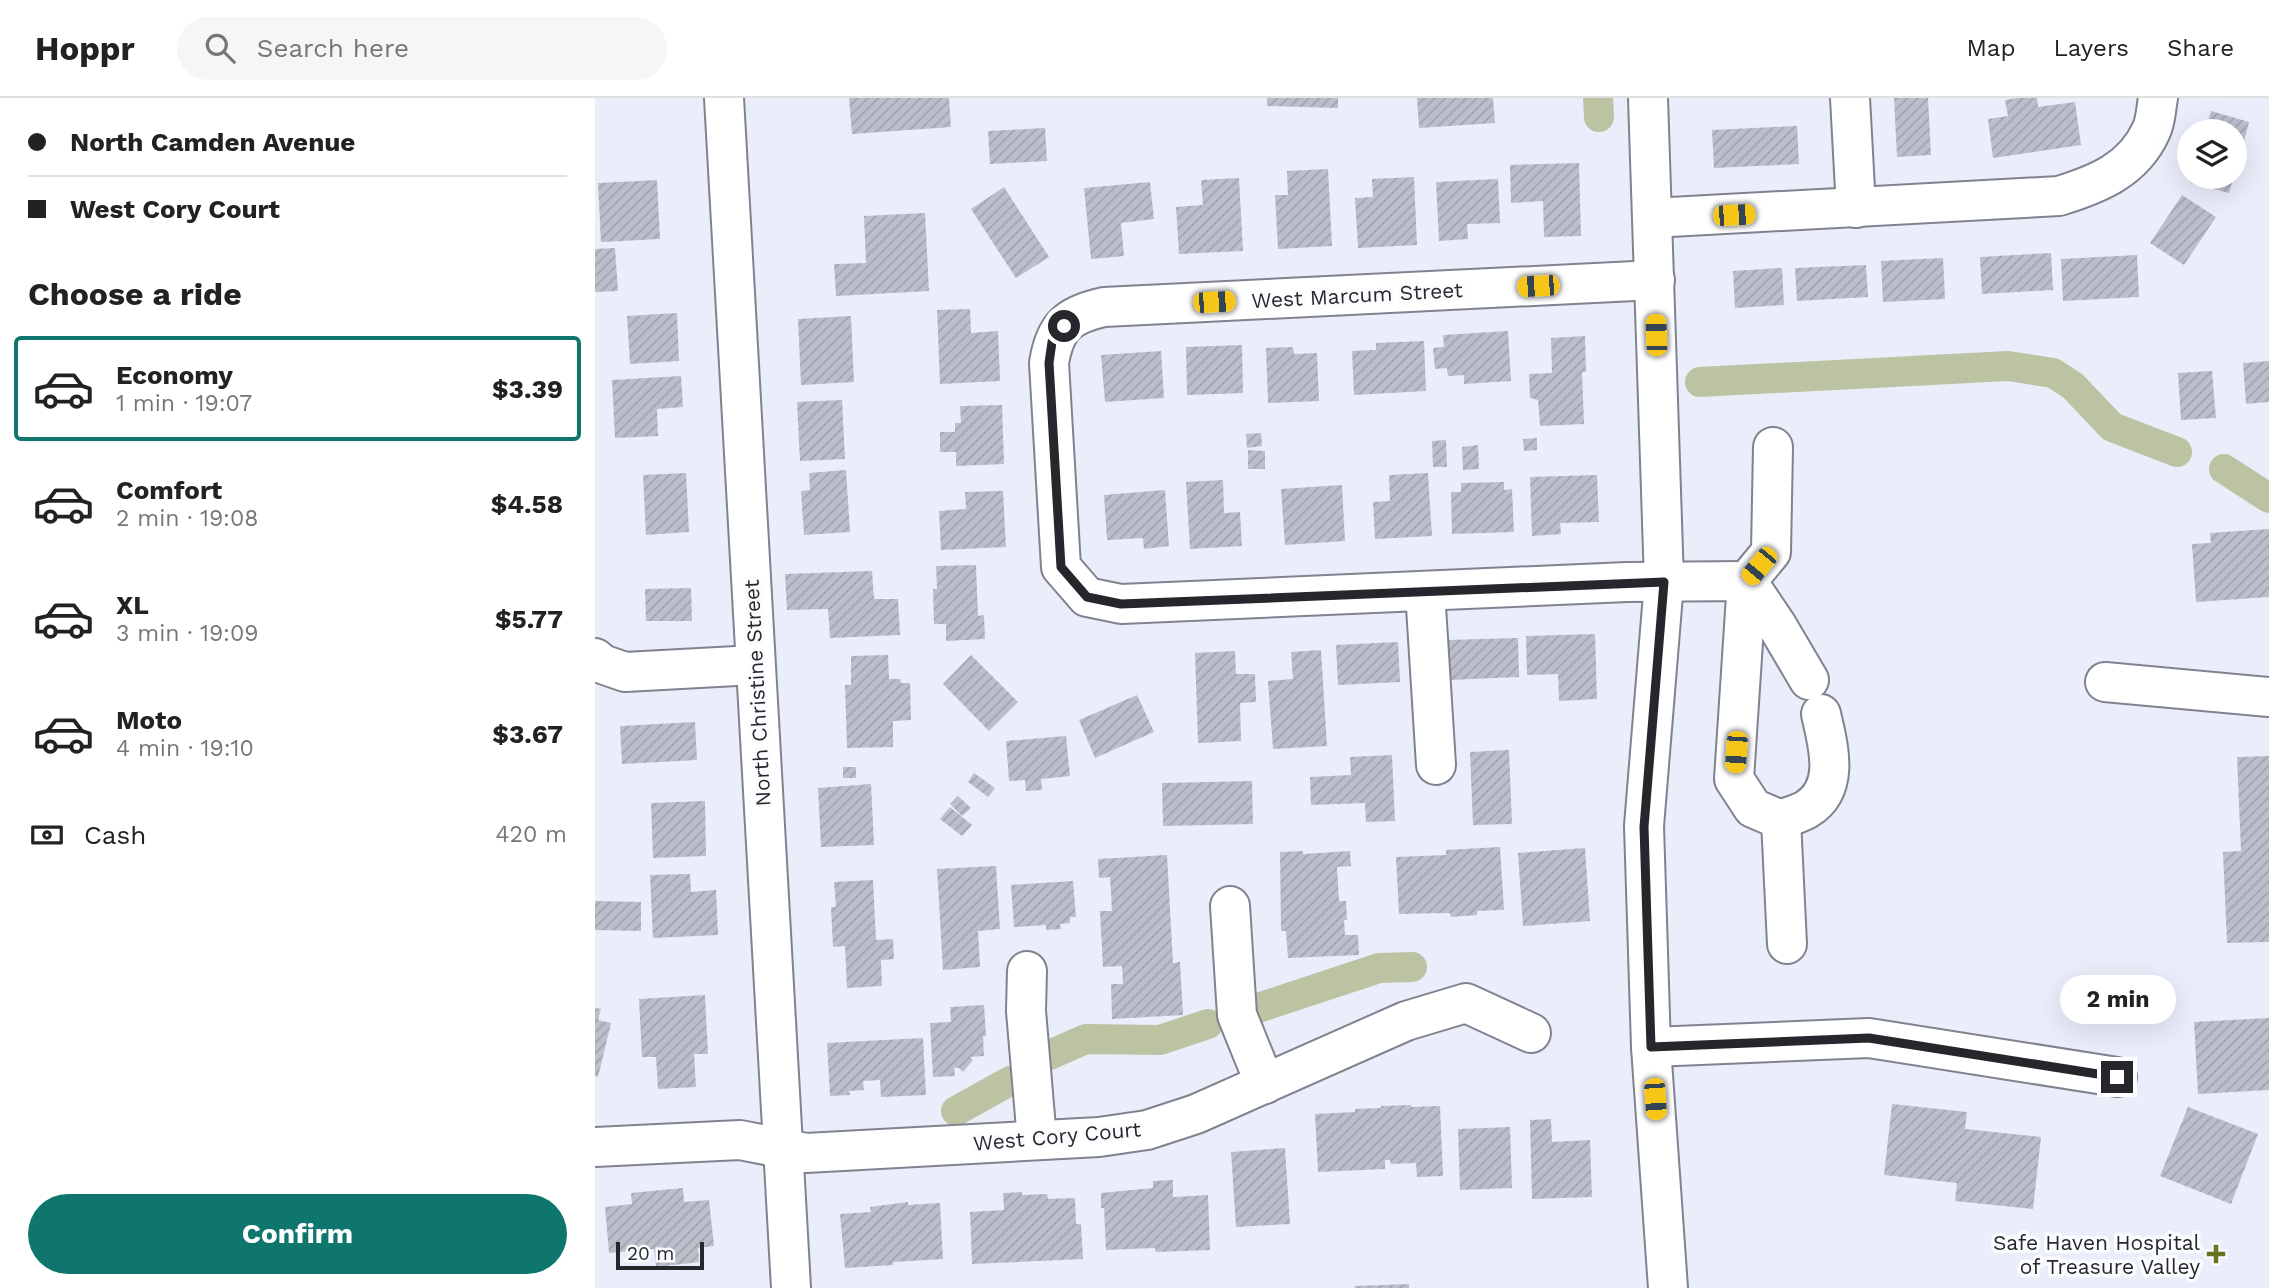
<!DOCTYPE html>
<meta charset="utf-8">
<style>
:root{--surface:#fff;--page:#f6f6f6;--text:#222;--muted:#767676;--line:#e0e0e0;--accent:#0f766e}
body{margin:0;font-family:"Work Sans",sans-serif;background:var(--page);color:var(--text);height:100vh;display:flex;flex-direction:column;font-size:26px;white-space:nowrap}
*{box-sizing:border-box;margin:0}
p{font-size:23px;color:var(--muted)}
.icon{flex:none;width:38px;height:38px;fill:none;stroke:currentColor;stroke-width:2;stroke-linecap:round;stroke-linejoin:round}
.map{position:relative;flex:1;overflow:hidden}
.sheet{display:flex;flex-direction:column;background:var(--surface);width:595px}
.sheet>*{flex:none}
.hud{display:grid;align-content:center;height:154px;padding:0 28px;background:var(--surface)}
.fabs{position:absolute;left:1582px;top:21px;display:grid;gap:14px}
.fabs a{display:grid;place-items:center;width:70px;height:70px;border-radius:50%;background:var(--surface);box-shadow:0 7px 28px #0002;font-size:35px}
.scale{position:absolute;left:21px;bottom:18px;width:88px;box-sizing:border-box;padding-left:7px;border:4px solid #26272c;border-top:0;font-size:19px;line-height:24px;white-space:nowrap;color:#26272c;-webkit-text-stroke:5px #fbfcfe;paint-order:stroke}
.end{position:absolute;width:32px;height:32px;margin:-16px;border:9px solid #26272c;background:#fff;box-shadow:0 0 0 4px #fff}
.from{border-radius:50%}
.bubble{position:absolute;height:49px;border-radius:24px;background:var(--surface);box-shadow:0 7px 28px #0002;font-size:23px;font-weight:700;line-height:49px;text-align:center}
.car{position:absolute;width:21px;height:42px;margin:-21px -10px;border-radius:9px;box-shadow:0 0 5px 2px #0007;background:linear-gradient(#f5c518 24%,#345 0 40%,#f5c518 0 76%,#345 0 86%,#f5c518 0)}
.hud b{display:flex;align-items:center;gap:24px;height:66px;font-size:26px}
.hud b+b{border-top:2px solid var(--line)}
.hud i{width:18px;height:18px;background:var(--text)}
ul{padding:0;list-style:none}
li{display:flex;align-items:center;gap:21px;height:105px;margin:0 14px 10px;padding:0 14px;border:4px solid transparent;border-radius:7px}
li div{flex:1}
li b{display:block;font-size:26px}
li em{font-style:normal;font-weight:700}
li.selected{border-color:var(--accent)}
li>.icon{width:63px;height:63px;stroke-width:1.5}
h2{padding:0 28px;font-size:32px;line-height:84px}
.pay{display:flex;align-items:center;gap:18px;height:77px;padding:0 28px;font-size:26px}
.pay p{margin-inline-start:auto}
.action{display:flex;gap:14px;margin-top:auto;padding:14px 28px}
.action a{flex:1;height:80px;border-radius:42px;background:var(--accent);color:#fff;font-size:28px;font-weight:700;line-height:80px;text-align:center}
header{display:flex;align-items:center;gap:42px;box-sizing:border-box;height:98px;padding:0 35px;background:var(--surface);border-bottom:2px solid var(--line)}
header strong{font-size:33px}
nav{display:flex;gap:38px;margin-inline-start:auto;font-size:24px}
.search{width:490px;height:63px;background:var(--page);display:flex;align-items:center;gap:18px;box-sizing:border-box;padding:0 24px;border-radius:38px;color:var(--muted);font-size:26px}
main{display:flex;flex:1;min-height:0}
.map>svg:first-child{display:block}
</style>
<header>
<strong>Hoppr</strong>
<div class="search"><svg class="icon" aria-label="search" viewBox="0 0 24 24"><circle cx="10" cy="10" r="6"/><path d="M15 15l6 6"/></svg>Search here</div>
<nav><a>Map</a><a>Layers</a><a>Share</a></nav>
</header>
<main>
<section class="sheet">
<div class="hud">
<b><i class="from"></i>North Camden Avenue</b>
<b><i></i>West Cory Court</b>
</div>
<h2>Choose a ride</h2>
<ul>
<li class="selected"><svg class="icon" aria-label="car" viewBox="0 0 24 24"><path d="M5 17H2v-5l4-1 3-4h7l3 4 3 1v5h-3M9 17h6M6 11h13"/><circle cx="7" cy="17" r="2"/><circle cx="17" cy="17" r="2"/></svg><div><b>Economy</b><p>1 min · 19:07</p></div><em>$3.39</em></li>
<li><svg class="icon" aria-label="car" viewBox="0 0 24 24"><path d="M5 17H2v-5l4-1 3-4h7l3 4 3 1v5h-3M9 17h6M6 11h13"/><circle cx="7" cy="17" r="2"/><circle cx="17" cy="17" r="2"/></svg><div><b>Comfort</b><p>2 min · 19:08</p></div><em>$4.58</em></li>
<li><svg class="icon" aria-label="car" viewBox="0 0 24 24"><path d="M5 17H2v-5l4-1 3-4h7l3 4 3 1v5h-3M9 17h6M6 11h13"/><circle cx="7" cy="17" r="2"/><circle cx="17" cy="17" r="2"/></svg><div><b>XL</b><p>3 min · 19:09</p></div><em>$5.77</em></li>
<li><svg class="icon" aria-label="car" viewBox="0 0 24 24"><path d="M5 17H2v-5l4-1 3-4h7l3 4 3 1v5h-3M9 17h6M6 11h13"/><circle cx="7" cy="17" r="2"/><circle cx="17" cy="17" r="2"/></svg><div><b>Moto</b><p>4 min · 19:10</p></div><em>$3.67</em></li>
</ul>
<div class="pay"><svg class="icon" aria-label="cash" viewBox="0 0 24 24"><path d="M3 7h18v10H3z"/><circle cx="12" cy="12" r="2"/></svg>Cash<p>420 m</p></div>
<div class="action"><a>Confirm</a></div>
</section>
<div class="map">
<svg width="1674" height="1190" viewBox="0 0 1674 1190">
<defs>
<pattern id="building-hatch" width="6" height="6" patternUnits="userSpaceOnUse" patternTransform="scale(1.75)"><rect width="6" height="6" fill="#bbbecb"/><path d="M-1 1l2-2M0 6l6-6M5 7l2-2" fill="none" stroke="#a1a3ae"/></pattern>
</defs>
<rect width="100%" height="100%" fill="#eaeefb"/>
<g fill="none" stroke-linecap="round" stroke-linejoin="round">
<g stroke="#bcc3a3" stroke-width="30">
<polyline points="1003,0 1004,19"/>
<polyline points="1105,284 1413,268 1458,275 1478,288 1517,329 1582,354"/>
<polyline points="1629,371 1674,400"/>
<polyline points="663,910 784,870 817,869"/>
<polyline points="452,958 491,941 565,942 613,926"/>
<polyline points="361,1013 415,983"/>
</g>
</g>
<g fill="url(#building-hatch)">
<polygon points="254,0 354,0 356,29 257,36"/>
<polygon points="672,0 743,0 743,10 672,8"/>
<polygon points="822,0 898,0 900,25 824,30"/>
<polygon points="1299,0 1333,0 1336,57 1302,59"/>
<polygon points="1422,0 1442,0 1443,9 1480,4 1486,47 1398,60 1393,21 1413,18 1410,2"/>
<polygon points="1616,13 1654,24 1641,73 1640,33 1610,33"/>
<polygon points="1202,28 1204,66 1119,70 1117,32"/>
<polygon points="450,30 452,63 395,66 393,33"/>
<polygon points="984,65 986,138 949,139 948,103 916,105 915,67"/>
<polygon points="733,71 737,148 683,151 680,97 693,97 692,73"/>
<polygon points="819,79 822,147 763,150 760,100 778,99 777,81"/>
<polygon points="1598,79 1639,79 1634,95 1596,85"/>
<polygon points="644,80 648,153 584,156 581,109 608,107 606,82"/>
<polygon points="903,81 905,125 872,126 873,141 844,143 841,84"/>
<polygon points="62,82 65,141 6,144 3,85"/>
<polygon points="555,84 559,121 526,125 529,158 496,161 489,90"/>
<polygon points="409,89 454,159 421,180 376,111"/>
<polygon points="1587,97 1621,119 1589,167 1555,145"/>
<polygon points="330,115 334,193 241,198 239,166 271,165 269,118"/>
<polygon points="20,150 23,193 0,194 0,151"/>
<polygon points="1456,155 1458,192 1387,196 1385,159"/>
<polygon points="1542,157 1544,199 1468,203 1466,161"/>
<polygon points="1348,160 1350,201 1288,204 1286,163"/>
<polygon points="1271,167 1273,199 1202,203 1200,170"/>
<polygon points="1187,170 1189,207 1140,210 1138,173"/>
<polygon points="375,211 376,235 403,233 405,283 345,286 342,212"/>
<polygon points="82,215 84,263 35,266 32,218"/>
<polygon points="256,218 259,284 206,287 203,221"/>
<polygon points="913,233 916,283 869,286 869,277 853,278 852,270 840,271 838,250 849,249 848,237"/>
<polygon points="990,238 991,274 987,274 989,326 945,328 943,302 935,300 934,276 957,275 956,240"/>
<polygon points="829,243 831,293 759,297 757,253 781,252 781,245"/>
<polygon points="647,247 648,295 592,297 591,249"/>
<polygon points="698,249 699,256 722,255 724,303 673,305 671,250"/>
<polygon points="566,253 569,300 510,304 506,257"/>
<polygon points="1674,263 1674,304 1651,306 1648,265"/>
<polygon points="1617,273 1621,320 1586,322 1583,275"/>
<polygon points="86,278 88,309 62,311 63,338 20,340 17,282"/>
<polygon points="247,302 250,361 205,363 202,304"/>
<polygon points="407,307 409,366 361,368 361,354 345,354 345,334 360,334 360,325 366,325 365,308"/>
<polygon points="666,335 667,348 652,350 651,336"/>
<polygon points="942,340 942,352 929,353 928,341"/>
<polygon points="851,342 852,369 838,369 837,343"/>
<polygon points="883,347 884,371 868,372 867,349"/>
<polygon points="653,352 670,353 670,371 653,371"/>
<polygon points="251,372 255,434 209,437 206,393 215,392 214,375"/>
<polygon points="91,375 94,434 51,437 48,377"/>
<polygon points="833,375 837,438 780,441 778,404 795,403 794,377"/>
<polygon points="1002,377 1004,424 965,425 966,436 937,438 935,379"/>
<polygon points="628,382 629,415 645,414 647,448 595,451 591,384"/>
<polygon points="909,384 909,392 917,391 919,434 857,436 856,394 866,394 866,385"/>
<polygon points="747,387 750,443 690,447 686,391"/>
<polygon points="570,392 574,448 549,451 548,440 512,442 509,397"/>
<polygon points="408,393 411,449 346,452 344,413 371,411 370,394"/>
<polygon points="1674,431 1674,499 1601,504 1597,446 1616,445 1615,435"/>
<polygon points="381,467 383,518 389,517 390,541 351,543 351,526 339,526 338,491 342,491 341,468"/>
<polygon points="277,473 279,501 303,501 305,537 235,540 233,511 192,512 190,476"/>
<polygon points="96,490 97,523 51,523 50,491"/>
<polygon points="1000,536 1002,601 964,603 963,576 932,577 931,538"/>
<polygon points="923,540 924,579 855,582 853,542"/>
<polygon points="803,544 805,584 743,587 741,547"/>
<polygon points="726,552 732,648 678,651 673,583 698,581 696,554"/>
<polygon points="640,553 641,576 660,576 661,604 645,605 646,643 603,645 600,555"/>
<polygon points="293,557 294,581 305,581 306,585 315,585 316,622 298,623 298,649 252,650 250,587 256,587 256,558"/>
<polygon points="376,557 423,604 394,633 348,586"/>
<polygon points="542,597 559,634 500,660 484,622"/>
<polygon points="100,624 102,662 27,666 25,628"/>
<polygon points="471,638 475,678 446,681 447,692 431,693 430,682 414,683 411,643"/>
<polygon points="914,652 917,726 878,727 875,654"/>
<polygon points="797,657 800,723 771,724 770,705 716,707 715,679 756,677 755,659"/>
<polygon points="1674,658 1674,844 1632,845 1628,754 1646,753 1642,659"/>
<rect x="248" y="669" width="13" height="11"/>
<polygon points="379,675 400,690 393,699 373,684"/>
<polygon points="657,683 658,726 568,728 567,685"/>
<polygon points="276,686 279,747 226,749 223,690"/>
<polygon points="363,698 376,710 367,718 355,706"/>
<polygon points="110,703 111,758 58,760 56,705"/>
<polygon points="355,709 377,727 367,738 345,721"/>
<polygon points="905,749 909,812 882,813 882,817 856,819 855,815 804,816 801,759 851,757 851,752"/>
<polygon points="990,750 995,823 928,828 923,755"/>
<polygon points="708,753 708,756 755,753 756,768 742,769 744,803 751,803 752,822 749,822 750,837 763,837 764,857 693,860 691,833 686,833 685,754"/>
<polygon points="572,757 578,865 585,864 588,917 517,921 516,886 528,886 527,868 508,869 505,813 517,813 515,779 504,780 503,761"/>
<polygon points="401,768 405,831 383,833 385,869 348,872 342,771"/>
<polygon points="95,776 96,794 121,792 123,837 58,840 55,777"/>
<polygon points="278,782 281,842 298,841 299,861 286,862 287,888 252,890 250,848 238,849 236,809 241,809 239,784"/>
<polygon points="478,783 481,819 475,819 475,825 465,826 466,831 451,832 451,827 419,829 416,787"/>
<polygon points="0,803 46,804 46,833 0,832"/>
<polygon points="110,897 113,956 99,956 101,989 63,991 61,959 47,959 44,901"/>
<polygon points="389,907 391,938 388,938 389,958 375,959 378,962 368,974 364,970 359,970 360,978 338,979 335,925 356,924 355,909"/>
<polygon points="0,910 6,911 3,922 16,925 3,979 0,978"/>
<polygon points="1674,920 1674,992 1603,996 1599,924"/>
<polygon points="328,940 331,997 286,999 285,982 268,983 269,992 254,993 255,997 235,998 232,945"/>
<polygon points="1297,1006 1372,1014 1370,1031 1446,1039 1438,1111 1360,1103 1362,1085 1289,1077"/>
<polygon points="816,1007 816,1009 845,1008 848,1078 822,1079 821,1065 796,1066 795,1062 790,1062 790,1071 723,1074 720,1016 760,1014 760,1011 786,1010 786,1008"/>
<polygon points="1593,1009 1663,1036 1636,1106 1565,1078"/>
<polygon points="956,1021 957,1044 995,1042 997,1099 937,1101 935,1022"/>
<polygon points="915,1029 917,1090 865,1092 863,1031"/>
<polygon points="690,1050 695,1126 641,1129 636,1054"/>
<polygon points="578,1082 578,1099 613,1097 615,1152 561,1154 560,1150 511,1152 509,1110 506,1110 506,1095 558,1090 558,1083"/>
<polygon points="88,1090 89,1104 114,1102 119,1148 103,1150 104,1164 61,1169 59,1151 14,1155 10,1109 37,1106 36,1095"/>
<polygon points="427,1094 427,1097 452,1096 453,1101 480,1100 481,1126 486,1126 488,1161 377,1166 375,1114 409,1112 408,1095"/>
<polygon points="313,1104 313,1107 345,1105 348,1161 298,1164 298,1167 250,1170 245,1116 276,1114 275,1109"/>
<polygon points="814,1186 814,1190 760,1190 760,1188"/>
</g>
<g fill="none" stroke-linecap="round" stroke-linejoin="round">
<g stroke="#80838f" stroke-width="42">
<g id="minor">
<polyline points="129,0 196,1190"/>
<polyline points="1255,0 1261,110"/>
<path d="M 1057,120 L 1464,98 C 1503,86 1538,72 1556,33 C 1561,23 1561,10 1563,0"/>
<path d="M 1060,182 L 509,209 C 473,217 460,228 454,265 L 466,469 L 492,499 L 526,506 L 1032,484 L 1152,483 L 1139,681 L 1158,710 L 1186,722 L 1192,846"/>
<polyline points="1178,349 1176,454 1152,483 1181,526 1214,582"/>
<polyline points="830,493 841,667"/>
<polyline points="0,560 7,566 30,574 160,567"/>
<polyline points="1510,584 1674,599"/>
<path d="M 1186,722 C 1194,718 1204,716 1212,711 C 1246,690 1233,647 1226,616"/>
<polyline points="635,808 642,917 670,986"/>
<polyline points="432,873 431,913 442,1042"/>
<polyline points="1056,949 1274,940 1522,979"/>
<polyline points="0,1049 145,1042 211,1055 504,1039 552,1032 601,1016 811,923 871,905 936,935"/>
</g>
</g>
<g stroke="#80838f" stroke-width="42">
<polyline id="major" points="1053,0 1069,484 1049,728 1056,949 1073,1190"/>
</g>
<use href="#minor" stroke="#fff" stroke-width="38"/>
<use href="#major" stroke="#fff" stroke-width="38"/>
</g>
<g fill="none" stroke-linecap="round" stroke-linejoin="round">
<polyline stroke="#26272c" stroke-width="9" points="469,228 457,244 454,265 466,469 492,499 526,506 1069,484 1049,729 1056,949 1274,940 1522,979"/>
</g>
<path fill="#67741f" stroke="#fbfcfe" stroke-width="2.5" d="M1617.5 1145.5h7v7h7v7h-7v7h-7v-7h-7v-7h7z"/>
<g text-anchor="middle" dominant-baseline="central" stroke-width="7" stroke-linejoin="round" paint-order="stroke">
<g font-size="21" fill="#26272c" stroke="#fbfcfe">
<text transform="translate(762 197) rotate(-3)">West Marcum Street</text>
<text transform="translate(162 595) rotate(-93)">North Christine Street</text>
<text transform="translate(462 1038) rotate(-5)">West Cory Court</text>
</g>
<g font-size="21" fill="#26272c" stroke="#fbfcfe" text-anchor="end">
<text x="1605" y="1144">Safe Haven Hospital<tspan x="1605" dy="24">of Treasure Valley</tspan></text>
</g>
</g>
</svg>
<div class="fabs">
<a><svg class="icon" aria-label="layers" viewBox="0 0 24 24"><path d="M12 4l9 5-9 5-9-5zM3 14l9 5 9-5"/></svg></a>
</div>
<div class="scale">20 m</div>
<i class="end from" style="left:469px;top:228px"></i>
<i class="end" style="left:1522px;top:979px"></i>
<div class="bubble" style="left:1465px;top:877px;width:116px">2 min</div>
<i class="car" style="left:1139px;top:117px;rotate:87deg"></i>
<i class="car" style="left:943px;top:188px;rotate:267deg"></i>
<i class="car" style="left:619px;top:204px;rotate:87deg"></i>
<i class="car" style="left:1061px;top:237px;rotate:358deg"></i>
<i class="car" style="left:1164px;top:468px;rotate:220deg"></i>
<i class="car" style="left:1141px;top:654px;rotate:184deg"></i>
<i class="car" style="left:1060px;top:1001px;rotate:176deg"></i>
</div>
</main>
